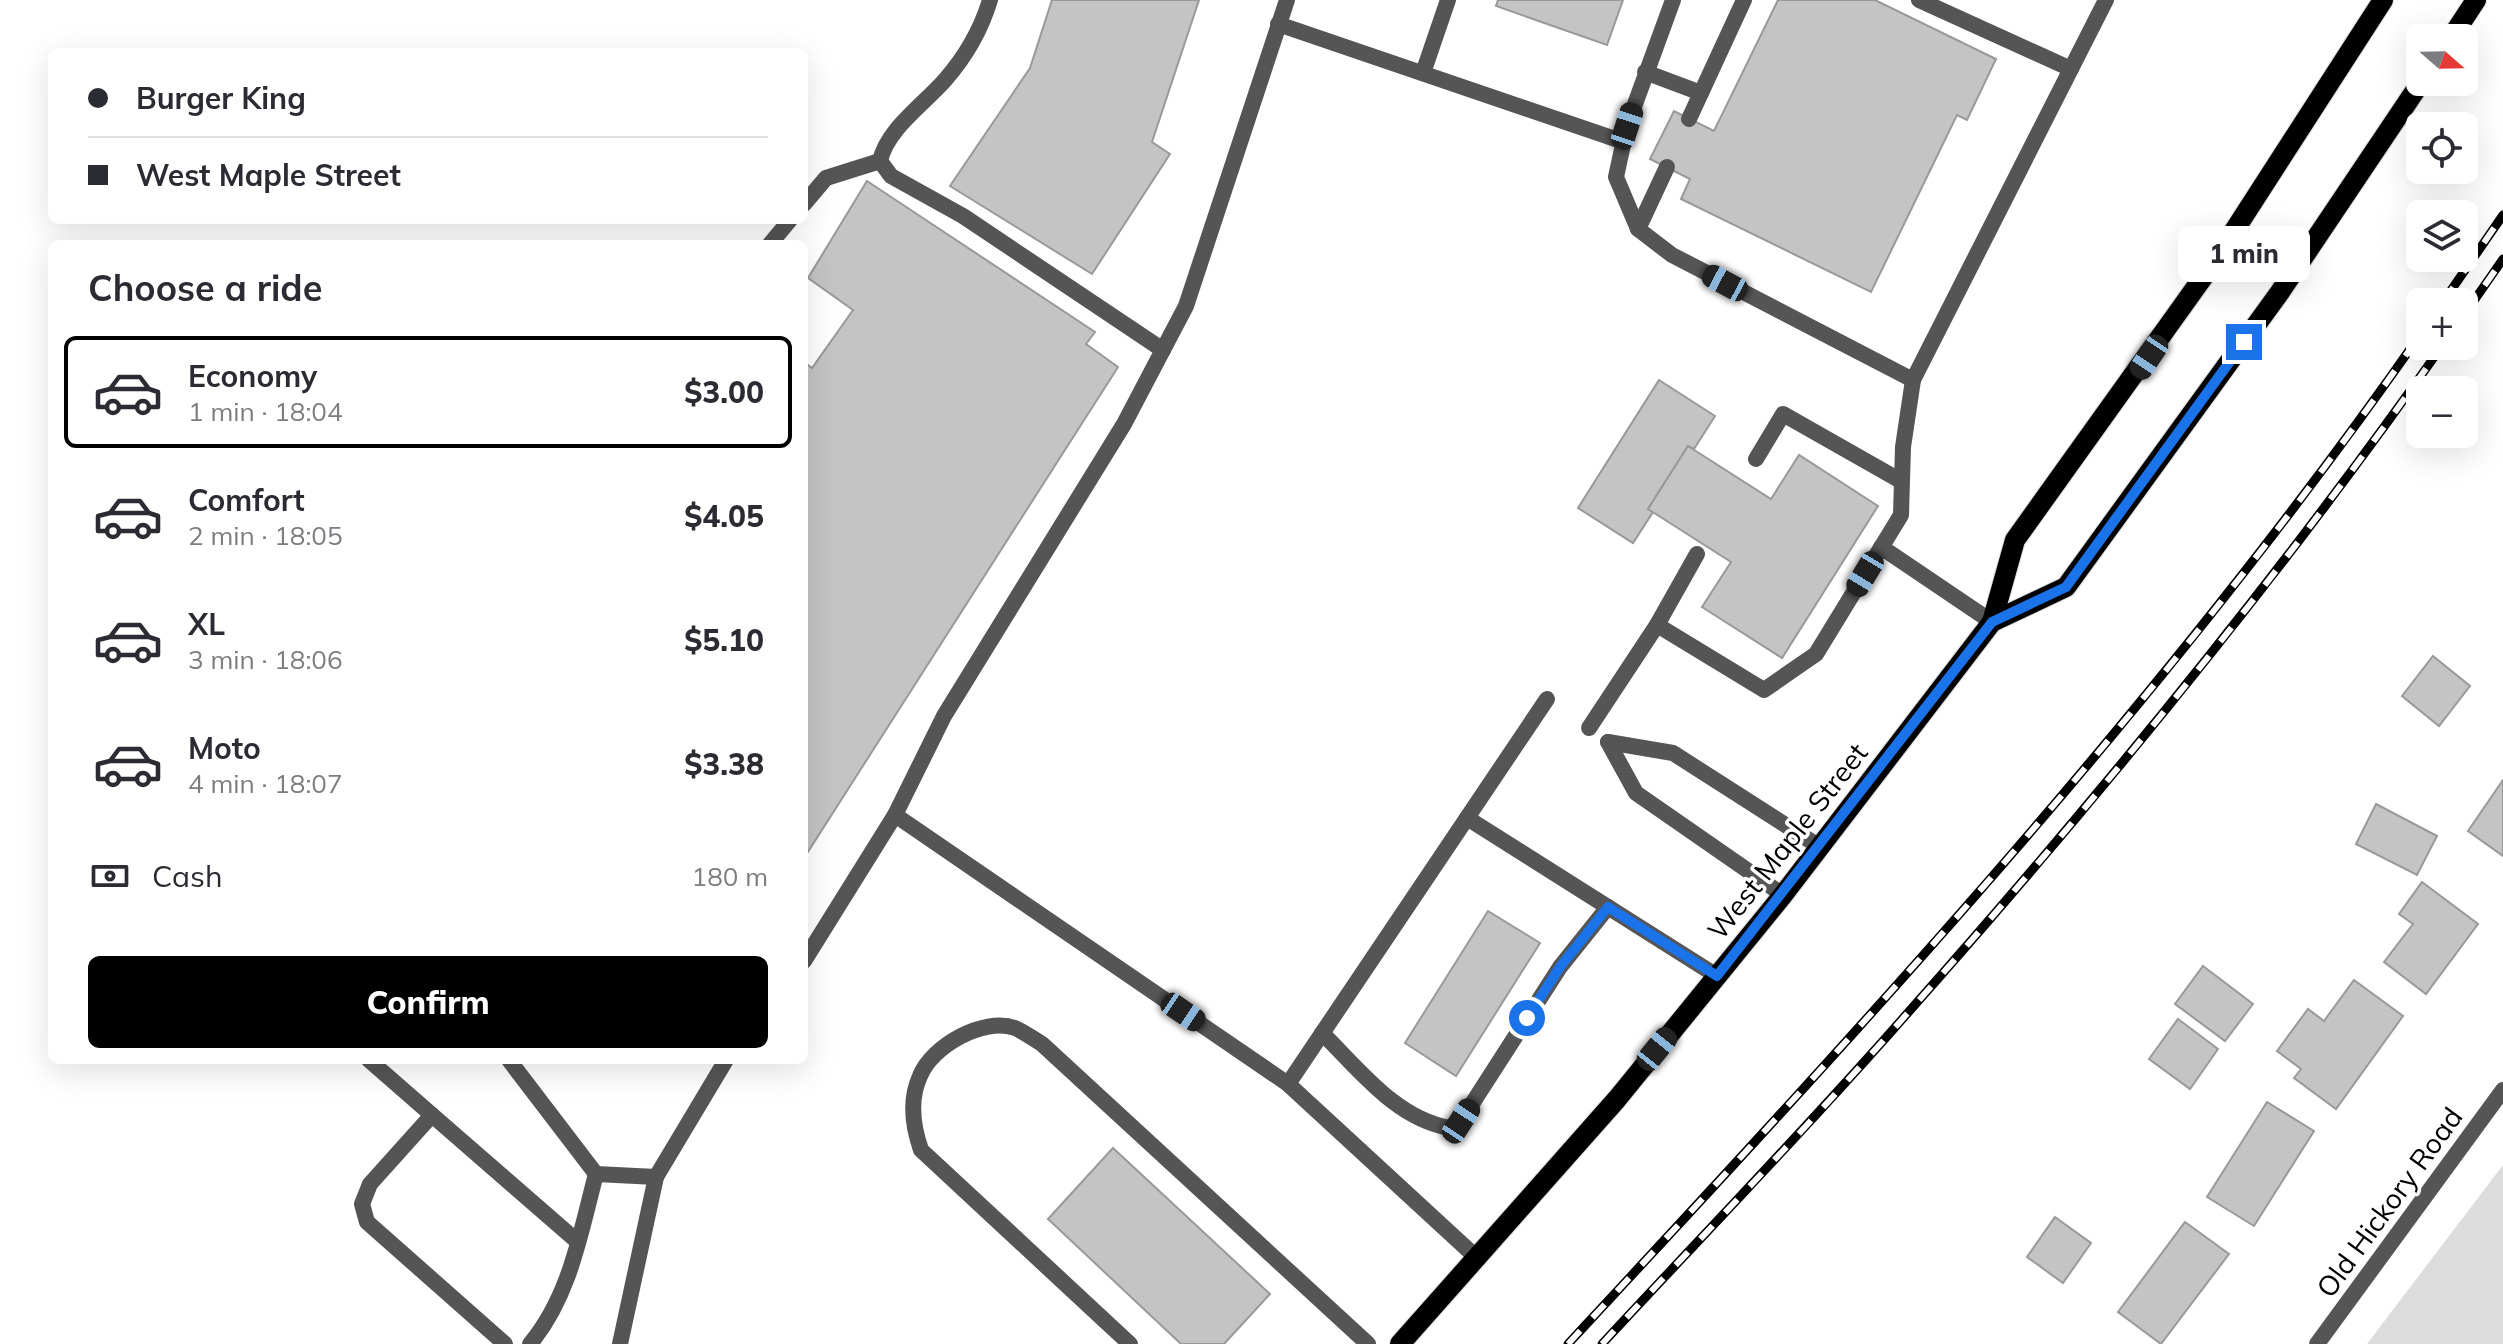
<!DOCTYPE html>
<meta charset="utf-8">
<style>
:root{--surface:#fff;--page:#f2f2f3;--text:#2b2b33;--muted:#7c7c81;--line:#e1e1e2;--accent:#000}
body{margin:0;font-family:Mulish,sans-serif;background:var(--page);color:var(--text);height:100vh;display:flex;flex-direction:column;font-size:30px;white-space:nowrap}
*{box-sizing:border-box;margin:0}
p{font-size:26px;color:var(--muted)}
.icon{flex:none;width:44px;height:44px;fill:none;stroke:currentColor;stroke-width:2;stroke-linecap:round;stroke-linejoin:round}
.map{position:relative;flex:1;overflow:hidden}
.drawer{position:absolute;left:48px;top:240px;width:760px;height:824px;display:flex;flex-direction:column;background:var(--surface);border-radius:12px;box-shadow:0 8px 32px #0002}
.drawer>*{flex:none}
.banner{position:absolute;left:48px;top:48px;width:760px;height:176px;border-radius:12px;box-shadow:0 8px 32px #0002;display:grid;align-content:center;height:176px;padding:0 40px;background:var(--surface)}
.needle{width:52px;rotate:110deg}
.tools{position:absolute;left:2406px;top:24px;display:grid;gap:16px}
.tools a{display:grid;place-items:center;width:72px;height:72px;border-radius:12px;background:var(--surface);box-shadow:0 8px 32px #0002;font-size:40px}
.end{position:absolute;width:36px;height:36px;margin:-18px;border:10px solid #1a73e8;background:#fff;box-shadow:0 0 0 4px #fff}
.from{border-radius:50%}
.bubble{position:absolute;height:56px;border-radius:12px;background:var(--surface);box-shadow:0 8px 32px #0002;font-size:26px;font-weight:800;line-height:56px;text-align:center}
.car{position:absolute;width:24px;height:48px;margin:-24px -12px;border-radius:10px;box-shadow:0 0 6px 2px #0007;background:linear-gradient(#222 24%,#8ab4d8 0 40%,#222 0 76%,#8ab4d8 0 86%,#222 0)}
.banner b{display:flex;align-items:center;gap:28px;height:76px;font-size:30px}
.banner b+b{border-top:2px solid var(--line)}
.banner i{width:20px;height:20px;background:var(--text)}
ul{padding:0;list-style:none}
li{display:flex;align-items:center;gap:24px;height:112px;margin:0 16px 12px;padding:0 24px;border:4px solid transparent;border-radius:12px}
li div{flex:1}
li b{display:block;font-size:30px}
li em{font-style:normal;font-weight:800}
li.current{border-color:var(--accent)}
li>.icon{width:72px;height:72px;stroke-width:1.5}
h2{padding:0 40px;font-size:36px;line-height:96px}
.pay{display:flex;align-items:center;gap:20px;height:88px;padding:0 40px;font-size:30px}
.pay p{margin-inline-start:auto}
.action{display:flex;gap:16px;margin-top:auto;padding:16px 40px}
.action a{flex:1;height:92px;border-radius:12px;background:var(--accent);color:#fff;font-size:32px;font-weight:800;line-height:92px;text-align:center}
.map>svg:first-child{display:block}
</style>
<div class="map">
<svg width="2503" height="1344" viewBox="0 0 2503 1344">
<rect width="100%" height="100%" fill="#fff"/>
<polygon fill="#dcdcdc" points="2503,1165 2503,1344 2367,1344"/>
<g fill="#c4c4c4" stroke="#999" stroke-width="2">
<polygon points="1052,0 1199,0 1152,142 1170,154 1092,274 950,186 1030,68"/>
<polygon points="1498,0 1623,0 1607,45 1496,6"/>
<polygon points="1778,0 1875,0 1996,59 1967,120 1957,115 1871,292 1681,199 1690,179 1650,159 1674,111 1714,131"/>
<polygon points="867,181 1095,332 1086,344 1118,367 804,858 804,362 812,368 853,310 808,278"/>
<polygon points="1659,380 1715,416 1694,449 1688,446 1648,509 1653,512 1633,543 1578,508"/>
<polygon points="1688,446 1771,499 1799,455 1878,506 1782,658 1702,607 1731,562 1648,509"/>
<polygon points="2433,656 2470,686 2439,726 2402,696"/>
<polygon points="2503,780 2503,856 2468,831"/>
<polygon points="2376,804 2437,836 2417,875 2356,844"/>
<polygon points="2422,882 2478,924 2426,994 2384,962 2413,924 2399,914"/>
<polygon points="1488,911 1540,943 1456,1076 1405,1043"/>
<polygon points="2203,966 2253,1004 2225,1041 2175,1004"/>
<polygon points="2354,980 2403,1016 2336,1109 2294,1078 2301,1069 2277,1051 2308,1009 2324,1021"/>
<polygon points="2178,1019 2218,1049 2190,1089 2149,1059"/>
<polygon points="2267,1102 2314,1131 2254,1226 2207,1197"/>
<polygon points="1113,1148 1270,1294 1224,1344 1181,1344 1048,1219"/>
<polygon points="2055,1217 2091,1243 2063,1283 2027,1257"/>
<polygon points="2185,1222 2229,1254 2161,1344 2118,1312"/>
</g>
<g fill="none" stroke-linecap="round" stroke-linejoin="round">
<g stroke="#dbdbdb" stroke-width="22">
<g id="primary">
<polyline points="2451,38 2476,0"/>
<polyline points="1992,622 2066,587 2280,292 2421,82"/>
<polyline points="1400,1344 1617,1099 1783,895 1992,622 2015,540 2214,262 2383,0"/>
</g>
</g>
<g stroke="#555" stroke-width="16">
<path d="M 990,0 C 981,30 966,56 945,80 C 923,105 887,129 880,161 L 891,176 L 963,216 L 1163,350"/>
<polyline points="1287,0 1186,306 1124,424 944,716 895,815 1288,1084 1477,1258"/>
<polyline points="1673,0 1627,126 1616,177 1638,229 1672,255 1913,380 2106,0"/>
<polyline points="1919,0 2071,69"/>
<polyline points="1278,24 1624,142"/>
<polyline points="1645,72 1701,93"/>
<polyline points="1423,73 1448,0"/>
<polyline points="1689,119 1744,0"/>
<polyline points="804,204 826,178 880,161"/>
<polyline points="1638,229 1667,167"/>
<polyline points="770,244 790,220"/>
<polyline points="1756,459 1783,414 1901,481"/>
<polyline points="1881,547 1992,622"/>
<polyline points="1697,554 1657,625 1764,690 1816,654 1901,515 1903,447 1913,380"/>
<polyline points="1589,728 1657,625"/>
<polyline points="1608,742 1673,753 1820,847"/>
<polyline points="1608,742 1636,793 1783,895"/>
<polyline points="1467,818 1717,976"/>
<polyline points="804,961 895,815"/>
<path d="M 1322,1033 C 1359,1069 1396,1119 1450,1128 L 1461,1121 L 1560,967 L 1608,907"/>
<polyline points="369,1060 432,1115 370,1184 362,1204 367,1222 505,1344"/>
<polyline points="509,1060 596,1174 656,1177 726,1060"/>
<polyline points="1288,1084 1547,699"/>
<polyline points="432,1115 578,1242"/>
<path d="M 530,1344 C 570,1296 580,1234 596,1174"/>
<polyline points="620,1344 656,1177"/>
<path d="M 1130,1344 L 921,1150 C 913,1127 909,1100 920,1076 C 932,1046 983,1017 1015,1028 C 1024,1032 1034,1039 1042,1044 L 1368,1344"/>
</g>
<polyline stroke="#555" stroke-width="16" points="2317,1344 2503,1090"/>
<use href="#primary" stroke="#000" stroke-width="20"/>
<g stroke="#000" stroke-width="9">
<g id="rail">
<polyline points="2443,302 2503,215"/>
<polyline points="2464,315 2503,259"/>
<path d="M 1568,1344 C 1867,1022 2168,696 2420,335"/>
<path d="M 1602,1344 C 1703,1235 1807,1128 1905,1016 C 2094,803 2278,579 2442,346"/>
</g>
</g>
<use href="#rail" stroke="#fff" stroke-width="6" stroke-dasharray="18" stroke-linecap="butt"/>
</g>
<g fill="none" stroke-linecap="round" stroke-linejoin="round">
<polyline stroke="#1a73e8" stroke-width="10" points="1527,1018 1560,967 1608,907 1717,976 1992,622 2066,587 2244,342"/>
</g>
<g text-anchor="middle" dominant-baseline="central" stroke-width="7" stroke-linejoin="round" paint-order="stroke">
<g font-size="28" fill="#000" stroke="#fff">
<text transform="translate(1787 841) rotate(-52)">West Maple Street</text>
<text transform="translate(2389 1202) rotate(-54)">Old Hickory Road</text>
</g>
</g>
</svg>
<div class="tools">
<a><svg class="needle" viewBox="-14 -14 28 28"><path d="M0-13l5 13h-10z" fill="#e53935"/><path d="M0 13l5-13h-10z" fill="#7c7c81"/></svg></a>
<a><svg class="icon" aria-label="locate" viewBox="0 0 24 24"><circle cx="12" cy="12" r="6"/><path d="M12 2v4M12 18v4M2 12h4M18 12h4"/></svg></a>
<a><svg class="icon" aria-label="layers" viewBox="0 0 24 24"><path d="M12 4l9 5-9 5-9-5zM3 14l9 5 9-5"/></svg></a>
<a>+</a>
<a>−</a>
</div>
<i class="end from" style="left:1527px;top:1018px"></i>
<i class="end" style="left:2244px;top:342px"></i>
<div class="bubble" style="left:2178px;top:226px;width:132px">1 min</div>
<i class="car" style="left:1627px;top:126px;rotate:18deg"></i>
<i class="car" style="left:1725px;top:283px;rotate:298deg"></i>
<i class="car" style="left:2149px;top:357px;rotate:214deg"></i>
<i class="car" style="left:1865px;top:574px;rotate:211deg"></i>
<i class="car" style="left:1183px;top:1012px;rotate:124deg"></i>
<i class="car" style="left:1657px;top:1049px;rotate:39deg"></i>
<i class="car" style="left:1461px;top:1121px;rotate:33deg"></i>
<div class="banner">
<b><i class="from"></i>Burger King</b>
<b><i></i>West Maple Street</b>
</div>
<section class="drawer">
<h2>Choose a ride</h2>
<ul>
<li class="current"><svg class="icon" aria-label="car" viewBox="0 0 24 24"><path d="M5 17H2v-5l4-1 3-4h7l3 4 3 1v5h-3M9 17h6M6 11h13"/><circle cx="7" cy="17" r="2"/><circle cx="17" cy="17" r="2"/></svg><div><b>Economy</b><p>1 min · 18:04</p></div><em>$3.00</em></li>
<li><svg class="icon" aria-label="car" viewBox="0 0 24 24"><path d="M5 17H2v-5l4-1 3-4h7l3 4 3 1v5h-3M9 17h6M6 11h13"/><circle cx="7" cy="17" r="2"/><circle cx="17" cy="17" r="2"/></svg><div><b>Comfort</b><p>2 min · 18:05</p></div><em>$4.05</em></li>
<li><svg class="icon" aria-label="car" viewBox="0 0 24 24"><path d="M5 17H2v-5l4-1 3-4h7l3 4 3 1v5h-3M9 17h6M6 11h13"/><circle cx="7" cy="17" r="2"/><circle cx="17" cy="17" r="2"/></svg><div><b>XL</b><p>3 min · 18:06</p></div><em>$5.10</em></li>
<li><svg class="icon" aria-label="car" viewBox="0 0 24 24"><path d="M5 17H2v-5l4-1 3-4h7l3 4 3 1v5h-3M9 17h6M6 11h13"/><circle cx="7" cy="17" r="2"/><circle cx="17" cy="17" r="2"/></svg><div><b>Moto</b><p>4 min · 18:07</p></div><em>$3.38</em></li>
</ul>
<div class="pay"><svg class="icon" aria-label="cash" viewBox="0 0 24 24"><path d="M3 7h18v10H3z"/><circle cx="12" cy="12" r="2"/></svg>Cash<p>180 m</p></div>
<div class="action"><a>Confirm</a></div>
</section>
</div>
